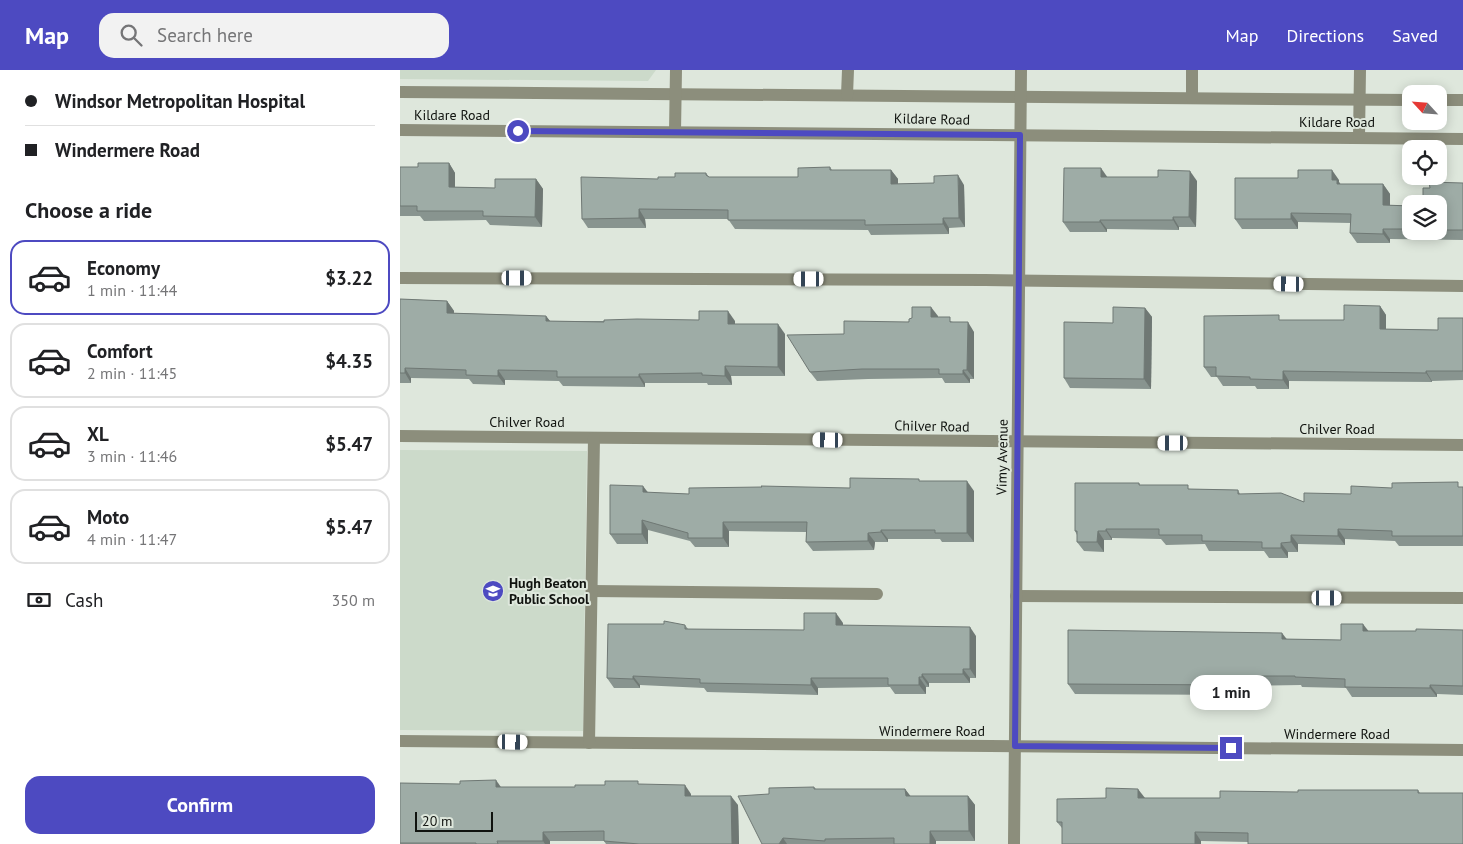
<!DOCTYPE html>
<meta charset="utf-8">
<style>
:root{--surface:#fff;--page:#f2f2f2;--text:#202124;--muted:#757577;--line:#e0e0e0;--accent:#4d4ac1}
body{margin:0;font-family:"PT Sans",sans-serif;background:var(--page);color:var(--text);height:100vh;display:flex;flex-direction:column;font-size:19px;white-space:nowrap}
*{box-sizing:border-box;margin:0}
p{font-size:16px;color:var(--muted)}
.icon{flex:none;width:28px;height:28px;fill:none;stroke:currentColor;stroke-width:2;stroke-linecap:round;stroke-linejoin:round}
.map{position:relative;flex:1;overflow:hidden}
.drawer{display:flex;flex-direction:column;background:var(--surface);width:400px}
.drawer>*{flex:none}
.top-card{display:grid;align-content:center;height:110px;padding:0 25px;background:var(--surface)}
.needle{width:32px;rotate:296deg}
.buttons{position:absolute;left:1002px;top:15px;display:grid;gap:10px}
.buttons a{display:grid;place-items:center;width:45px;height:45px;border-radius:10px;background:var(--surface);box-shadow:0 2px 12px #0003;font-size:25px}
.scale{position:absolute;left:15px;bottom:12px;width:78px;box-sizing:border-box;padding-left:5px;border:2px solid #10130f;border-top:0;font-size:14px;line-height:18px;white-space:nowrap;color:#10130f;-webkit-text-stroke:4px #dee7dc;paint-order:stroke}
.end{position:absolute;width:22px;height:22px;margin:-11px;border:6px solid #4d4ac1;background:#fff;box-shadow:0 0 0 2px #fff}
.from{border-radius:50%}
.bubble{position:absolute;height:35px;border-radius:15px;background:var(--surface);box-shadow:0 2px 12px #0003;font-size:16px;font-weight:800;line-height:35px;text-align:center}
.car{position:absolute;width:15px;height:30px;margin:-15px -8px;border-radius:6px;box-shadow:0 0 4px 1px #0007;background:linear-gradient(#fff 24%,#345 0 40%,#fff 0 76%,#345 0 86%,#fff 0)}
.top-card b{display:flex;align-items:center;gap:18px;height:48px;font-size:19px}
.top-card b+b{border-top:1px solid var(--line)}
.top-card i{width:12px;height:12px;background:var(--text)}
ul{padding:0;list-style:none}
li{display:flex;align-items:center;gap:15px;height:75px;margin:0 10px 8px;padding:0 15px;border:2px solid var(--line);border-radius:15px}
li div{flex:1}
li b{display:block;font-size:19px}
li em{font-style:normal;font-weight:800}
li.selected{border-color:var(--accent)}
li>.icon{width:45px;height:45px;stroke-width:1.5}
h2{padding:0 25px;font-size:22px;line-height:60px}
.pay{display:flex;align-items:center;gap:12px;height:55px;padding:0 25px;font-size:19px}
.pay p{margin-inline-start:auto}
.cta{display:flex;gap:10px;margin-top:auto;padding:10px 25px}
.cta a{flex:1;height:58px;border-radius:15px;background:var(--accent);color:#fff;font-size:20px;font-weight:800;line-height:58px;text-align:center}
header{display:flex;align-items:center;gap:30px;box-sizing:border-box;height:70px;padding:0 25px;background:var(--accent);color:#fff}
header strong{font-size:24px}
nav{display:flex;gap:28px;margin-inline-start:auto;font-size:18px}
.search{width:350px;height:45px;background:var(--page);display:flex;align-items:center;gap:12px;box-sizing:border-box;padding:0 18px;border-radius:15px;color:var(--muted);font-size:19px}
main{display:flex;flex:1;min-height:0}
.map>svg:first-child{display:block}
</style>
<header>
<strong>Map</strong>
<div class="search"><svg class="icon" aria-label="search" viewBox="0 0 24 24"><circle cx="10" cy="10" r="6"/><path d="M15 15l6 6"/></svg>Search here</div>
<nav><a>Map</a><a>Directions</a><a>Saved</a></nav>
</header>
<main>
<section class="drawer">
<div class="top-card">
<b><i class="from"></i>Windsor Metropolitan Hospital</b>
<b><i></i>Windermere Road</b>
</div>
<h2>Choose a ride</h2>
<ul>
<li class="selected"><svg class="icon" aria-label="car" viewBox="0 0 24 24"><path d="M5 17H2v-5l4-1 3-4h7l3 4 3 1v5h-3M9 17h6M6 11h13"/><circle cx="7" cy="17" r="2"/><circle cx="17" cy="17" r="2"/></svg><div><b>Economy</b><p>1 min · 11:44</p></div><em>$3.22</em></li>
<li><svg class="icon" aria-label="car" viewBox="0 0 24 24"><path d="M5 17H2v-5l4-1 3-4h7l3 4 3 1v5h-3M9 17h6M6 11h13"/><circle cx="7" cy="17" r="2"/><circle cx="17" cy="17" r="2"/></svg><div><b>Comfort</b><p>2 min · 11:45</p></div><em>$4.35</em></li>
<li><svg class="icon" aria-label="car" viewBox="0 0 24 24"><path d="M5 17H2v-5l4-1 3-4h7l3 4 3 1v5h-3M9 17h6M6 11h13"/><circle cx="7" cy="17" r="2"/><circle cx="17" cy="17" r="2"/></svg><div><b>XL</b><p>3 min · 11:46</p></div><em>$5.47</em></li>
<li><svg class="icon" aria-label="car" viewBox="0 0 24 24"><path d="M5 17H2v-5l4-1 3-4h7l3 4 3 1v5h-3M9 17h6M6 11h13"/><circle cx="7" cy="17" r="2"/><circle cx="17" cy="17" r="2"/></svg><div><b>Moto</b><p>4 min · 11:47</p></div><em>$5.47</em></li>
</ul>
<div class="pay"><svg class="icon" aria-label="cash" viewBox="0 0 24 24"><path d="M3 7h18v10H3z"/><circle cx="12" cy="12" r="2"/></svg>Cash<p>350 m</p></div>
<div class="cta"><a>Confirm</a></div>
</section>
<div class="map">
<svg width="1063" height="774" viewBox="0 0 1063 774">
<rect width="100%" height="100%" fill="#dee7dc"/>
<g fill="#ccdaca">
<polygon points="0,0 256,0 248,11 0,9"/>
<polygon points="0,380 187,381 183,661 0,660"/>
</g>
<g fill="none" stroke-linecap="round" stroke-linejoin="round">
<g stroke="#8c8e7c" stroke-width="12">
<polyline points="0,22 1011,30"/>
<polyline points="447,25 448,0"/>
<polyline points="792,28 792,0"/>
<polyline points="1039,30 1063,30"/>
<polyline points="0,60 1063,69"/>
<polyline points="275,62 276,0"/>
<polyline points="959,67 960,0"/>
<polyline points="0,208 585,210 1063,216"/>
<polyline points="0,366 1063,375"/>
<polyline points="192,521 477,524"/>
<polyline points="616,526 1063,528"/>
<polyline points="0,671 1063,680"/>
<polyline points="189,673 194,368"/>
<polyline points="614,774 621,0"/>
</g>
</g>
<g fill="#88948f">
<polygon points="49,93 55,103 55,117 95,118 136,109 143,119 142,157 90,155 86,150 24,151 20,146 0,146 0,97 18,97"/>
<polygon points="430,97 432,100 491,100 498,109 498,114 564,115 565,157 549,158 549,164 471,165 468,160 335,159 328,149 245,149 246,158 188,158 182,149 258,109 306,103 309,107 398,107"/>
<polygon points="707,107 797,111 796,157 779,157 779,160 707,159 707,162 670,162 663,152"/>
<polygon points="939,110 939,112 940,114 983,114 990,124 990,135 1011,136 1011,161 1039,161 1039,134 1030,118 1063,113 1063,170 990,169 990,173 957,173 950,163 951,153 898,152 898,159 842,159 835,149"/>
<polygon points="0,229 47,231 54,241 54,243 146,246 150,251 335,251 335,254 385,264 385,306 331,306 332,315 308,315 307,313 245,313 245,317 163,316 159,311 105,310 105,315 73,314 69,309 11,308 11,313 0,313"/>
<polygon points="980,236 986,245 986,259 1038,260 1063,248 1063,310 1032,311 1032,312 889,311 889,319 857,319 855,316 823,316 817,307 811,307 804,297 882,250 944,250"/>
<polygon points="745,238 752,247 751,319 670,318 664,308 713,253"/>
<polygon points="538,246 538,247 553,252 574,262 574,309 570,309 570,313 545,313 542,308 468,309 417,311 410,302 444,264"/>
<polygon points="520,411 574,421 574,472 542,472 540,469 488,469 488,472 475,472 474,480 413,481 406,472 406,462 329,461 329,477 295,477 290,471 248,460 248,474 217,474 210,464 248,423 289,424 450,418"/>
<polygon points="739,413 740,415 791,419 838,420 840,424 904,432 992,418 1063,417 1063,476 999,476 995,471 945,469 945,475 898,474 898,482 888,482 888,488 869,488 864,481 809,481 805,474 766,475 761,469 712,468 712,470 704,470 704,482 684,481 677,472 677,465 675,461"/>
<polygon points="443,553 443,555 576,566 576,608 570,608 570,613 529,613 529,617 526,617 526,624 495,624 490,617 418,618 418,625 307,622 304,618 240,615 240,618 214,618 207,608 285,555 288,559 404,560"/>
<polygon points="1063,560 1063,625 1037,624 1037,627 952,627 946,618 902,617 901,615 840,616 840,625 675,624 668,614 887,569 941,570 968,561 1016,561"/>
<polygon points="0,713 60,714 101,717 175,717 240,714 291,724 291,726 338,735 339,774 206,774 204,771 150,771 150,774 0,774"/>
<polygon points="414,717 416,719 505,719 510,726 568,726 575,735 575,771 536,771 536,774 362,774 369,724"/>
<polygon points="1018,720 1020,723 848,772 801,771 801,774 662,774 662,758 657,752 706,728 820,728 898,722"/>
</g>
<g fill="#6f7874">
<polygon points="49,93 55,103 55,127 49,117"/>
<polygon points="701,98 708,108 701,107"/>
<polygon points="491,100 498,109 498,123 491,114"/>
<polygon points="932,100 939,110 939,112 944,119 932,110"/>
<polygon points="790,101 797,111 796,157 789,147"/>
<polygon points="558,105 564,115 565,157 559,148"/>
<polygon points="136,109 143,119 142,157 135,147"/>
<polygon points="983,114 990,124 990,145 983,135"/>
<polygon points="239,139 245,149 246,158 239,148"/>
<polygon points="891,143 898,152 898,159 891,149"/>
<polygon points="773,147 779,157 779,160 773,150"/>
<polygon points="543,148 549,158 549,164 543,154"/>
<polygon points="700,150 707,159 707,162 700,152"/>
<polygon points="983,159 990,169 990,173 983,164"/>
<polygon points="47,231 54,241 53,252 47,243"/>
<polygon points="980,236 986,245 986,269 980,259"/>
<polygon points="531,237 538,246 538,257 531,247"/>
<polygon points="745,238 752,247 751,319 744,309"/>
<polygon points="328,241 335,251 335,264 328,254"/>
<polygon points="146,246 153,255 146,251"/>
<polygon points="568,252 574,262 574,309 567,300"/>
<polygon points="378,254 385,264 385,306 378,297"/>
<polygon points="325,296 331,306 332,315 325,306"/>
<polygon points="5,298 11,308 11,313 5,303"/>
<polygon points="98,300 105,310 105,315 98,306"/>
<polygon points="563,300 570,309 570,313 563,304"/>
<polygon points="883,301 889,311 889,319 883,310"/>
<polygon points="1026,301 1032,311 1032,312 1026,303"/>
<polygon points="239,304 245,313 245,317 239,307"/>
<polygon points="567,411 574,421 574,472 567,463"/>
<polygon points="243,416 250,425 243,422"/>
<polygon points="242,450 248,460 248,474 242,464"/>
<polygon points="323,452 329,461 329,477 323,468"/>
<polygon points="706,459 712,468 712,470 706,461"/>
<polygon points="938,459 945,469 945,475 938,466"/>
<polygon points="481,460 488,469 488,472 481,462"/>
<polygon points="698,461 704,470 704,482 697,472"/>
<polygon points="468,463 475,472 474,480 468,471"/>
<polygon points="891,465 898,474 898,482 891,472"/>
<polygon points="881,473 888,482 888,488 881,478"/>
<polygon points="436,543 443,553 443,564 436,555"/>
<polygon points="963,554 970,563 963,561"/>
<polygon points="570,557 576,566 576,608 570,599"/>
<polygon points="882,563 889,572 882,569"/>
<polygon points="563,599 570,608 570,613 563,604"/>
<polygon points="522,604 529,613 529,617 522,607"/>
<polygon points="233,606 240,615 240,618 233,609"/>
<polygon points="834,606 840,616 840,625 834,615"/>
<polygon points="519,607 526,617 526,624 519,615"/>
<polygon points="411,608 418,618 418,625 411,615"/>
<polygon points="1030,615 1037,624 1037,627 1030,618"/>
<polygon points="96,710 103,720 96,717"/>
<polygon points="285,715 291,724 291,735 285,726"/>
<polygon points="505,719 512,728 506,726"/>
<polygon points="738,719 745,728 738,728"/>
<polygon points="331,726 338,735 339,774 332,774"/>
<polygon points="568,726 575,735 575,771 569,761"/>
<polygon points="530,761 536,771 536,774 530,774"/>
<polygon points="143,762 150,771 150,774 145,774 143,771"/>
<polygon points="795,762 801,771 801,774 795,774"/>
<polygon points="383,768 387,774 379,774"/>
</g>
<g fill="#9eaca6" stroke="#6f7874">
<polygon points="18,93 49,93 49,117 95,118 95,109 136,109 135,147 83,146 83,141 17,141 17,136 0,136 0,97 18,97"/>
<polygon points="430,97 430,100 491,100 491,114 534,113 534,106 558,105 559,148 543,148 543,154 465,155 465,150 328,150 328,140 239,139 239,148 182,149 181,107 258,109 258,107 275,107 275,103 306,103 306,105 309,107 398,107 398,98"/>
<polygon points="664,98 701,98 701,107 758,107 758,100 790,101 789,147 773,147 773,150 700,150 700,152 663,152"/>
<polygon points="898,100 932,100 932,110 937,110 937,114 983,114 983,135 1011,136 1011,159 983,159 983,164 950,163 951,144 891,143 891,149 835,149 835,108 898,108"/>
<polygon points="1029,112 1063,113 1063,160 1039,160 1039,134 1023,134 1023,118 1030,118"/>
<polygon points="0,229 47,231 47,243 146,246 146,251 204,252 204,250 237,249 299,250 299,241 328,241 328,254 378,254 378,297 325,296 325,306 302,305 302,303 239,304 239,307 157,307 157,301 98,300 98,306 66,305 66,300 5,298 5,303 0,303"/>
<polygon points="944,235 980,236 980,259 1038,260 1038,248 1063,248 1063,301 1026,301 1026,303 883,301 883,310 850,309 850,307 816,306 816,297 804,297 804,246 879,245 879,250 944,250"/>
<polygon points="512,237 531,237 531,247 550,247 550,252 568,252 567,300 563,300 563,304 539,304 539,299 462,299 410,302 387,265 444,264 444,251 509,252 509,249 512,248"/>
<polygon points="713,237 745,238 744,309 664,308 664,252 713,253"/>
<polygon points="450,408 519,409 519,411 567,411 567,463 535,463 535,460 481,460 481,462 468,463 468,471 406,472 407,452 323,452 323,468 288,468 288,463 242,450 242,464 210,464 210,415 243,416 243,422 289,424 289,418 362,417 361,416 450,418"/>
<polygon points="1058,412 1058,417 1063,417 1063,466 992,466 992,461 938,459 938,466 891,465 891,472 881,473 881,478 862,478 862,472 802,471 802,465 759,465 759,459 706,459 706,461 698,461 697,472 677,472 677,461 675,461 675,413 739,413 739,415 788,415 788,419 838,420 838,424 881,423 904,432 904,423 951,424 951,416 992,418 992,413"/>
<polygon points="404,543 436,543 436,555 570,557 570,599 563,599 563,604 522,604 522,607 519,607 519,615 488,615 488,608 411,608 411,615 300,613 300,609 233,606 233,609 207,608 208,554 264,554 264,551 285,555 285,559 404,560"/>
<polygon points="941,554 963,554 963,561 1016,561 1016,559 1063,560 1063,616 1030,615 1030,618 945,617 945,609 895,607 895,606 834,606 834,615 668,614 668,560 882,563 882,569 941,570"/>
<polygon points="96,710 96,717 175,717 175,715 205,715 205,711 238,711 238,714 285,715 285,726 331,726 332,774 239,774 204,771 204,761 143,762 143,771 97,771 98,774 76,774 76,773 0,773 0,713 60,714 60,711"/>
<polygon points="414,717 414,719 505,719 506,726 568,726 569,761 530,761 530,774 494,774 494,768 425,769 425,771 383,768 379,774 362,774 338,726 369,724 369,718"/>
<polygon points="706,718 738,719 738,728 820,728 820,721 898,722 898,720 1018,720 1018,723 1063,723 1063,774 848,774 848,763 795,762 795,774 662,774 662,752 657,752 657,729 706,728"/>
</g>
<g fill="none" stroke-linecap="round" stroke-linejoin="round">
<polyline stroke="#4d4ac1" stroke-width="6" points="118,61 620,65 615,676 831,678"/>
</g>
<defs>
<g id="school-disc" transform="scale(1.125)"><circle r="9.5" fill="#4d4ac1" stroke="#dee7dc"/><path d="M0-5L7-2L0 1L-7-2ZM-4 1L0 2.5L4 1V4Q0 6-4 4Z" fill="#fff"/></g>
</defs>
<g fill-rule="evenodd">
<use href="#school-disc" x="93" y="521"/>
</g>
<g text-anchor="middle" dominant-baseline="central" stroke-width="4" stroke-linejoin="round" paint-order="stroke">
<g font-size="14" fill="#10130f" stroke="#dee7dc">
<text x="52" y="45">Kildare Road</text>
<text transform="translate(532 49) rotate(1)">Kildare Road</text>
<text x="937" y="52">Kildare Road</text>
<text x="127" y="352">Chilver Road</text>
<text transform="translate(532 356) rotate(1)">Chilver Road</text>
<text x="937" y="359">Chilver Road</text>
<text transform="translate(602 387) rotate(-89)">Vimy Avenue</text>
<text x="532" y="661">Windermere Road</text>
<text x="937" y="664">Windermere Road</text>
</g>
<g font-size="14" font-weight="bold" fill="#10130f" stroke="#dee7dc" text-anchor="start">
<text x="109" y="513">Hugh Beaton<tspan x="109" dy="16">Public School</tspan></text>
</g>
</g>
</svg>
<div class="buttons">
<a><svg class="needle" viewBox="-14 -14 28 28"><path d="M0-13l5 13h-10z" fill="#e53935"/><path d="M0 13l5-13h-10z" fill="#757577"/></svg></a>
<a><svg class="icon" aria-label="locate" viewBox="0 0 24 24"><circle cx="12" cy="12" r="6"/><path d="M12 2v4M12 18v4M2 12h4M18 12h4"/></svg></a>
<a><svg class="icon" aria-label="layers" viewBox="0 0 24 24"><path d="M12 4l9 5-9 5-9-5zM3 14l9 5 9-5"/></svg></a>
</div>
<div class="scale">20 m</div>
<i class="end from" style="left:118px;top:61px"></i>
<i class="end" style="left:831px;top:678px"></i>
<div class="bubble" style="left:790px;top:605px;width:82px">1 min</div>
<i class="car" style="left:117px;top:208px;rotate:90deg"></i>
<i class="car" style="left:409px;top:209px;rotate:270deg"></i>
<i class="car" style="left:889px;top:214px;rotate:271deg"></i>
<i class="car" style="left:428px;top:370px;rotate:271deg"></i>
<i class="car" style="left:773px;top:373px;rotate:270deg"></i>
<i class="car" style="left:927px;top:528px;rotate:90deg"></i>
<i class="car" style="left:113px;top:672px;rotate:91deg"></i>
</div>
</main>
